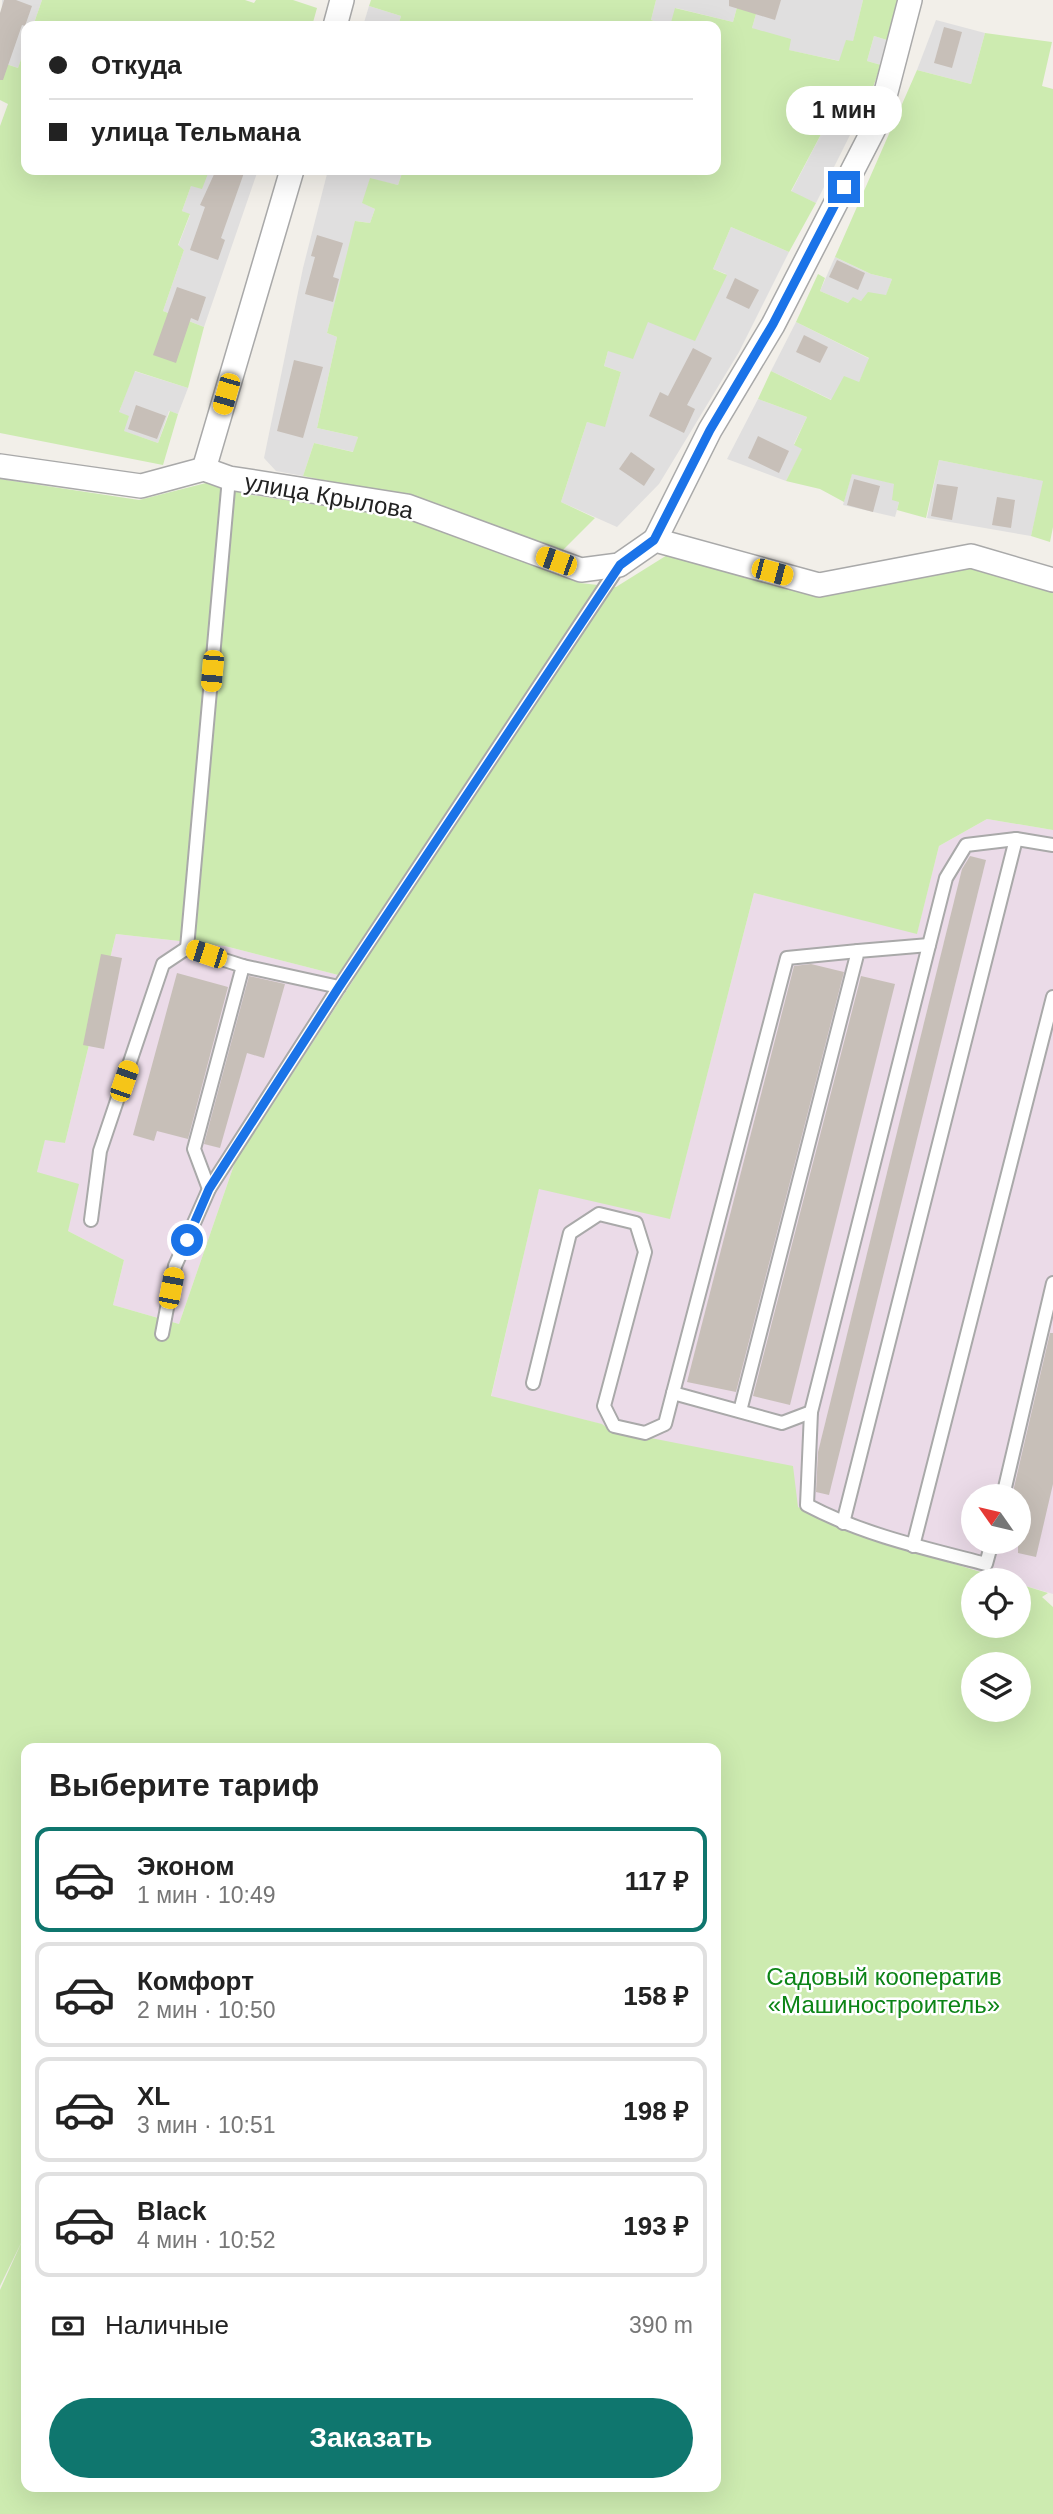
<!DOCTYPE html>
<html lang="ru">
<meta charset="utf-8">
<style>
:root{--surface:#fff;--page:#f6f6f6;--text:#222;--muted:#767676;--line:#e0e0e0;--accent:#0f766e}
body{margin:0;font-family:Helvetica,sans-serif;background:var(--page);color:var(--text);height:100vh;display:flex;flex-direction:column;font-size:26px;white-space:nowrap}
*{box-sizing:border-box;margin:0}
p{font-size:23px;color:var(--muted)}
.icon{flex:none;width:38px;height:38px;fill:none;stroke:currentColor;stroke-width:2;stroke-linecap:round;stroke-linejoin:round}
.map{position:relative;flex:1;overflow:hidden}
.details{position:absolute;left:21px;top:1743px;width:700px;height:749px;display:flex;flex-direction:column;background:var(--surface);border-radius:14px;box-shadow:0 7px 28px #0002}
.details>*{flex:none}
.guide{position:absolute;left:21px;top:21px;width:700px;height:154px;border-radius:14px;box-shadow:0 7px 28px #0002;display:grid;align-content:center;height:154px;padding:0 28px;background:var(--surface)}
.needle{width:46px;rotate:304deg}
.controls{position:absolute;left:961px;top:1484px;display:grid;gap:14px}
.controls a{display:grid;place-items:center;width:70px;height:70px;border-radius:50%;background:var(--surface);box-shadow:0 7px 28px #0002;font-size:35px}
.end{position:absolute;width:32px;height:32px;margin:-16px;border:9px solid #1a73e8;background:#fff;box-shadow:0 0 0 4px #fff}
.from{border-radius:50%}
.bubble{position:absolute;height:49px;border-radius:24px;background:var(--surface);box-shadow:0 7px 28px #0002;font-size:23px;font-weight:600;line-height:49px;text-align:center}
.car{position:absolute;width:21px;height:42px;margin:-21px -10px;border-radius:9px;box-shadow:0 0 5px 2px #0007;background:linear-gradient(#f5c518 24%,#345 0 40%,#f5c518 0 76%,#345 0 86%,#f5c518 0)}
.guide b{display:flex;align-items:center;gap:24px;height:66px;font-size:26px}
.guide b+b{border-top:2px solid var(--line)}
.guide i{width:18px;height:18px;background:var(--text)}
ul{padding:0;list-style:none}
li{display:flex;align-items:center;gap:21px;height:105px;margin:0 14px 10px;padding:0 14px;border:4px solid var(--line);border-radius:14px}
li div{flex:1}
li b{display:block;font-size:26px}
li em{font-style:normal;font-weight:600}
li.active{border-color:var(--accent)}
li>.icon{width:63px;height:63px;stroke-width:1.5}
h2{padding:0 28px;font-size:32px;line-height:84px}
.pay{display:flex;align-items:center;gap:18px;height:77px;padding:0 28px;font-size:26px}
.pay p{margin-inline-start:auto}
.action{display:flex;gap:14px;margin-top:auto;padding:14px 28px}
.action a{flex:1;height:80px;border-radius:42px;background:var(--accent);color:#fff;font-size:28px;font-weight:600;line-height:80px;text-align:center}
.map>svg:first-child{display:block}
</style>
<div class="map">
<svg width="1053" height="2514" viewBox="0 0 1053 2514">
<rect width="100%" height="100%" fill="#f2efe9"/>
<g fill="#e0dfdf">
<polygon points="2,0 42,0 33,26 26,26 26,45 18,68 0,62"/>
<polygon points="656,0 739,0 733,22 676,8 671,26 651,20"/>
<polygon points="760,0 863,0 853,42 846,41 840,61 788,50 752,28"/>
<polygon points="369,6 401,16 398,26 363,26"/>
<polygon points="936,20 985,33 971,84 917,70"/>
<polygon points="874,36 887,40 881,65 867,61"/>
<polygon points="828,121 853,129 816,203 791,192"/>
<polygon points="205,170 258,170 204,327 163,311 184,250 178,246 190,215 182,211 191,186 209,171"/>
<polygon points="328,170 403,170 398,185 370,179 363,203 375,209 370,223 356,221 327,333 337,337 317,428 358,437 354,452 314,443 303,476 276,471 264,458 303,268"/>
<polygon points="731,227 789,252 739,352 659,484 617,527 561,502 587,422 605,426 621,372 604,366 608,351 647,321 726,274 713,269"/>
<polygon points="835,257 871,274 892,279 886,296 848,303 820,291"/>
<polygon points="796,322 870,359 859,382 832,400 771,371"/>
<polygon points="134,371 188,388 178,414 169,411 158,443 123,431 119,412"/>
<polygon points="758,399 807,417 794,444 803,448 786,481 727,459"/>
<polygon points="939,460 1044,481 1031,536 927,518"/>
<polygon points="852,473 895,484 899,502 895,517 843,505"/>
</g>
<g fill="#ebdbe8" fill-rule="evenodd">
<path d="M 987,819 L 1053,830 L 1053,1594 L 1019,1584 L 1018,1580 L 1007,1580 L 843,1530 L 798,1507 L 610,1430 L 601,1424 L 491,1397 L 539,1188 L 670,1218 L 754,893 L 917,933 L 939,846 ZM 973,1496 L 1018,1496 L 1018,1542 L 973,1542 Z"/>
<polygon points="116,934 225,946 354,979 235,1162 179,1324 113,1305 124,1260 68,1231 37,1172 45,1139 65,1143"/>
</g>
<g fill="#cdebb0" fill-rule="evenodd">
<polygon points="42,0 245,0 254,3 256,0 293,0 317,8 312,26 33,26"/>
<polygon points="371,0 656,0 651,20 670,26 675,8 733,22 739,0 760,0 752,28 791,39 789,50 839,61 846,40 853,41 863,0 899,0 887,40 874,36 867,61 881,65 867,104 853,129 828,121 791,191 816,203 789,252 731,227 713,269 727,275 695,341 648,322 633,359 608,351 604,366 621,372 605,427 587,422 561,502 595,518 560,553 383,492 303,476 314,443 353,452 358,437 317,428 337,337 327,333 355,221 370,223 375,209 362,203 370,178 398,185 403,170 716,170 716,26 398,26 401,16 369,6"/>
<polygon points="985,33 1052,42 1042,86 1053,89 1053,527 1050,542 1031,536 1043,481 939,460 926,518 897,510 899,502 892,500 894,484 852,474 844,502 820,489 786,481 802,449 794,445 807,417 758,399 771,371 831,400 844,376 859,382 869,358 796,322 818,274 825,278 820,291 848,303 853,297 861,301 868,292 886,295 892,279 871,274 835,257 917,70 971,84"/>
<polygon points="26,45 26,170 209,171 202,189 191,186 182,211 190,214 178,245 184,250 163,311 204,327 188,388 135,371 119,412 129,416 124,431 158,443 170,411 178,414 163,465 0,433 0,126 8,104 0,100 0,62 18,68"/>
<path d="M 0,479 L 139,500 L 210,482 L 245,494 L 410,519 L 580,583 L 616,587 L 672,552 L 821,593 L 973,566 L 1053,591 L 1053,830 L 987,819 L 939,846 L 917,934 L 754,893 L 670,1219 L 539,1189 L 491,1396 L 602,1424 L 610,1430 L 793,1466 L 798,1507 L 843,1530 L 1007,1580 L 973,1580 L 973,1626 L 1018,1626 L 1019,1584 L 1048,1593 L 1042,1597 L 1053,1607 L 1053,2514 L 0,2514 L 0,2290 L 23,2239 L 0,2286 ZM 116,934 L 225,946 L 354,979 L 235,1162 L 179,1324 L 113,1305 L 124,1260 L 68,1231 L 79,1184 L 37,1172 L 45,1140 L 65,1143 ZM 973,1664 L 1018,1664 L 1018,1710 L 973,1710 ZM 26,1748 L 716,1748 L 716,2487 L 26,2487 Z"/>
</g>
<g fill="#c7bfb8">
<polygon points="4,0 16,0 32,6 25,26 22,25 3,80 0,80 0,13"/>
<polygon points="729,0 781,0 775,20 729,6"/>
<polygon points="944,27 962,32 952,68 934,63"/>
<polygon points="216,170 245,170 221,238 225,240 218,260 190,250 205,207 200,205"/>
<polygon points="317,235 343,243 333,277 339,279 333,302 305,294 315,257 311,256"/>
<polygon points="837,260 865,273 858,290 829,277"/>
<polygon points="735,278 759,290 749,309 726,298"/>
<polygon points="177,287 206,297 198,321 191,318 176,363 153,355"/>
<polygon points="804,335 828,347 820,363 796,352"/>
<polygon points="693,348 712,358 687,405 695,409 684,433 649,416 660,392 668,396"/>
<polygon points="294,360 323,367 303,438 277,431"/>
<polygon points="136,405 166,416 157,439 128,429"/>
<polygon points="758,436 789,451 779,473 748,458"/>
<polygon points="631,452 655,469 644,486 619,469"/>
<polygon points="854,479 880,486 873,512 847,505"/>
<polygon points="937,484 958,487 952,520 931,516"/>
<polygon points="997,497 1015,500 1011,528 992,525"/>
<polygon points="970,856 986,860 829,1495 816,1492 818,1452 962,869"/>
<polygon points="101,954 122,958 104,1049 83,1045"/>
<polygon points="811,964 844,972 736,1392 687,1382 794,966"/>
<polygon points="177,973 228,987 188,1139 157,1131 154,1141 133,1135"/>
<polygon points="249,976 285,984 264,1058 247,1053 220,1148 204,1144"/>
<polygon points="861,976 895,984 790,1405 753,1396"/>
<polygon points="1050,1333 1053,1333 1053,1484 1036,1557 1018,1553 1018,1496 1012,1496"/>
</g>
<g fill="none" stroke-linecap="round" stroke-linejoin="round">
<g stroke="#a9a9a9" stroke-width="16">
<g id="service">
<polyline points="187,948 229,478"/>
<polyline points="209,1189 194,1149 243,966"/>
<polyline points="91,1220 100,1151 163,964 187,948 243,966 339,987"/>
<polyline points="162,1334 175,1266 209,1189 339,987 619,566"/>
<polyline points="533,1383 570,1233 599,1214 636,1223 645,1252 604,1406 614,1426 645,1433 665,1424 673,1393 782,1423 811,1412 946,878 966,845 1016,839 1053,845"/>
<polyline points="673,1393 787,958 858,951"/>
<polyline points="740,1411 858,951 929,945"/>
<path d="M 811,1412 L 807,1505 C 864,1535 924,1548 986,1564 L 992,1542"/>
<polyline points="1003,1496 1053,1283"/>
<polyline points="843,1523 1016,839"/>
<polyline points="913,1546 1053,997"/>
</g>
</g>
<g stroke="#a9a9a9" stroke-width="26">
<g id="minor">
<polyline points="335,26 342,0"/>
<polyline points="0,466 141,486 204,469 229,478 407,506 581,570 619,565 655,540 819,585 971,556 1053,580"/>
<polyline points="204,469 292,170"/>
<polyline points="655,540 710,430 773,325 879,119 910,0"/>
</g>
</g>
<use href="#service" stroke="#fff" stroke-width="12"/>
<use href="#minor" stroke="#fff" stroke-width="23"/>
</g>
<g fill="none" stroke-linecap="round" stroke-linejoin="round">
<polyline stroke="#1a73e8" stroke-width="9" points="187,1240 209,1189 223,1167 339,987 620,565 654,540 710,430 773,324 844,187"/>
</g>
<g text-anchor="middle" dominant-baseline="central" stroke-width="5" stroke-linejoin="round" paint-order="stroke">
<g font-size="24" fill="#222" stroke="#fff">
<text transform="translate(329 496) rotate(10)">улица Крылова</text>
</g>
<g font-size="24" fill="#0c8416" stroke="#fff">
<text x="884" y="1976">Садовый кооператив<tspan x="884" dy="28">«Машиностроитель»</tspan></text>
</g>
</g>
</svg>
<div class="controls">
<a><svg class="needle" viewBox="-14 -14 28 28"><path d="M0-13l5 13h-10z" fill="#e53935"/><path d="M0 13l5-13h-10z" fill="#767676"/></svg></a>
<a><svg class="icon" aria-label="locate" viewBox="0 0 24 24"><circle cx="12" cy="12" r="6"/><path d="M12 2v4M12 18v4M2 12h4M18 12h4"/></svg></a>
<a><svg class="icon" aria-label="layers" viewBox="0 0 24 24"><path d="M12 4l9 5-9 5-9-5zM3 14l9 5 9-5"/></svg></a>
</div>
<i class="end from" style="left:187px;top:1240px"></i>
<i class="end" style="left:844px;top:187px"></i>
<div class="bubble" style="left:786px;top:86px;width:116px">1 мин</div>
<i class="car" style="left:226px;top:394px;rotate:196deg"></i>
<i class="car" style="left:556px;top:561px;rotate:290deg"></i>
<i class="car" style="left:772px;top:572px;rotate:105deg"></i>
<i class="car" style="left:212px;top:671px;rotate:185deg"></i>
<i class="car" style="left:206px;top:954px;rotate:288deg"></i>
<i class="car" style="left:124px;top:1081px;rotate:19deg"></i>
<i class="car" style="left:171px;top:1288px;rotate:11deg"></i>
<div class="guide">
<b><i class="from"></i>Откуда</b>
<b><i></i>улица Тельмана</b>
</div>
<section class="details">
<h2>Выберите тариф</h2>
<ul>
<li class="active"><svg class="icon" aria-label="car" viewBox="0 0 24 24"><path d="M5 17H2v-5l4-1 3-4h7l3 4 3 1v5h-3M9 17h6M6 11h13"/><circle cx="7" cy="17" r="2"/><circle cx="17" cy="17" r="2"/></svg><div><b>Эконом</b><p>1 мин · 10:49</p></div><em>117 ₽</em></li>
<li><svg class="icon" aria-label="car" viewBox="0 0 24 24"><path d="M5 17H2v-5l4-1 3-4h7l3 4 3 1v5h-3M9 17h6M6 11h13"/><circle cx="7" cy="17" r="2"/><circle cx="17" cy="17" r="2"/></svg><div><b>Комфорт</b><p>2 мин · 10:50</p></div><em>158 ₽</em></li>
<li><svg class="icon" aria-label="car" viewBox="0 0 24 24"><path d="M5 17H2v-5l4-1 3-4h7l3 4 3 1v5h-3M9 17h6M6 11h13"/><circle cx="7" cy="17" r="2"/><circle cx="17" cy="17" r="2"/></svg><div><b>XL</b><p>3 мин · 10:51</p></div><em>198 ₽</em></li>
<li><svg class="icon" aria-label="car" viewBox="0 0 24 24"><path d="M5 17H2v-5l4-1 3-4h7l3 4 3 1v5h-3M9 17h6M6 11h13"/><circle cx="7" cy="17" r="2"/><circle cx="17" cy="17" r="2"/></svg><div><b>Black</b><p>4 мин · 10:52</p></div><em>193 ₽</em></li>
</ul>
<div class="pay"><svg class="icon" aria-label="cash" viewBox="0 0 24 24"><path d="M3 7h18v10H3z"/><circle cx="12" cy="12" r="2"/></svg>Наличные<p>390 m</p></div>
<div class="action"><a>Заказать</a></div>
</section>
</div>
